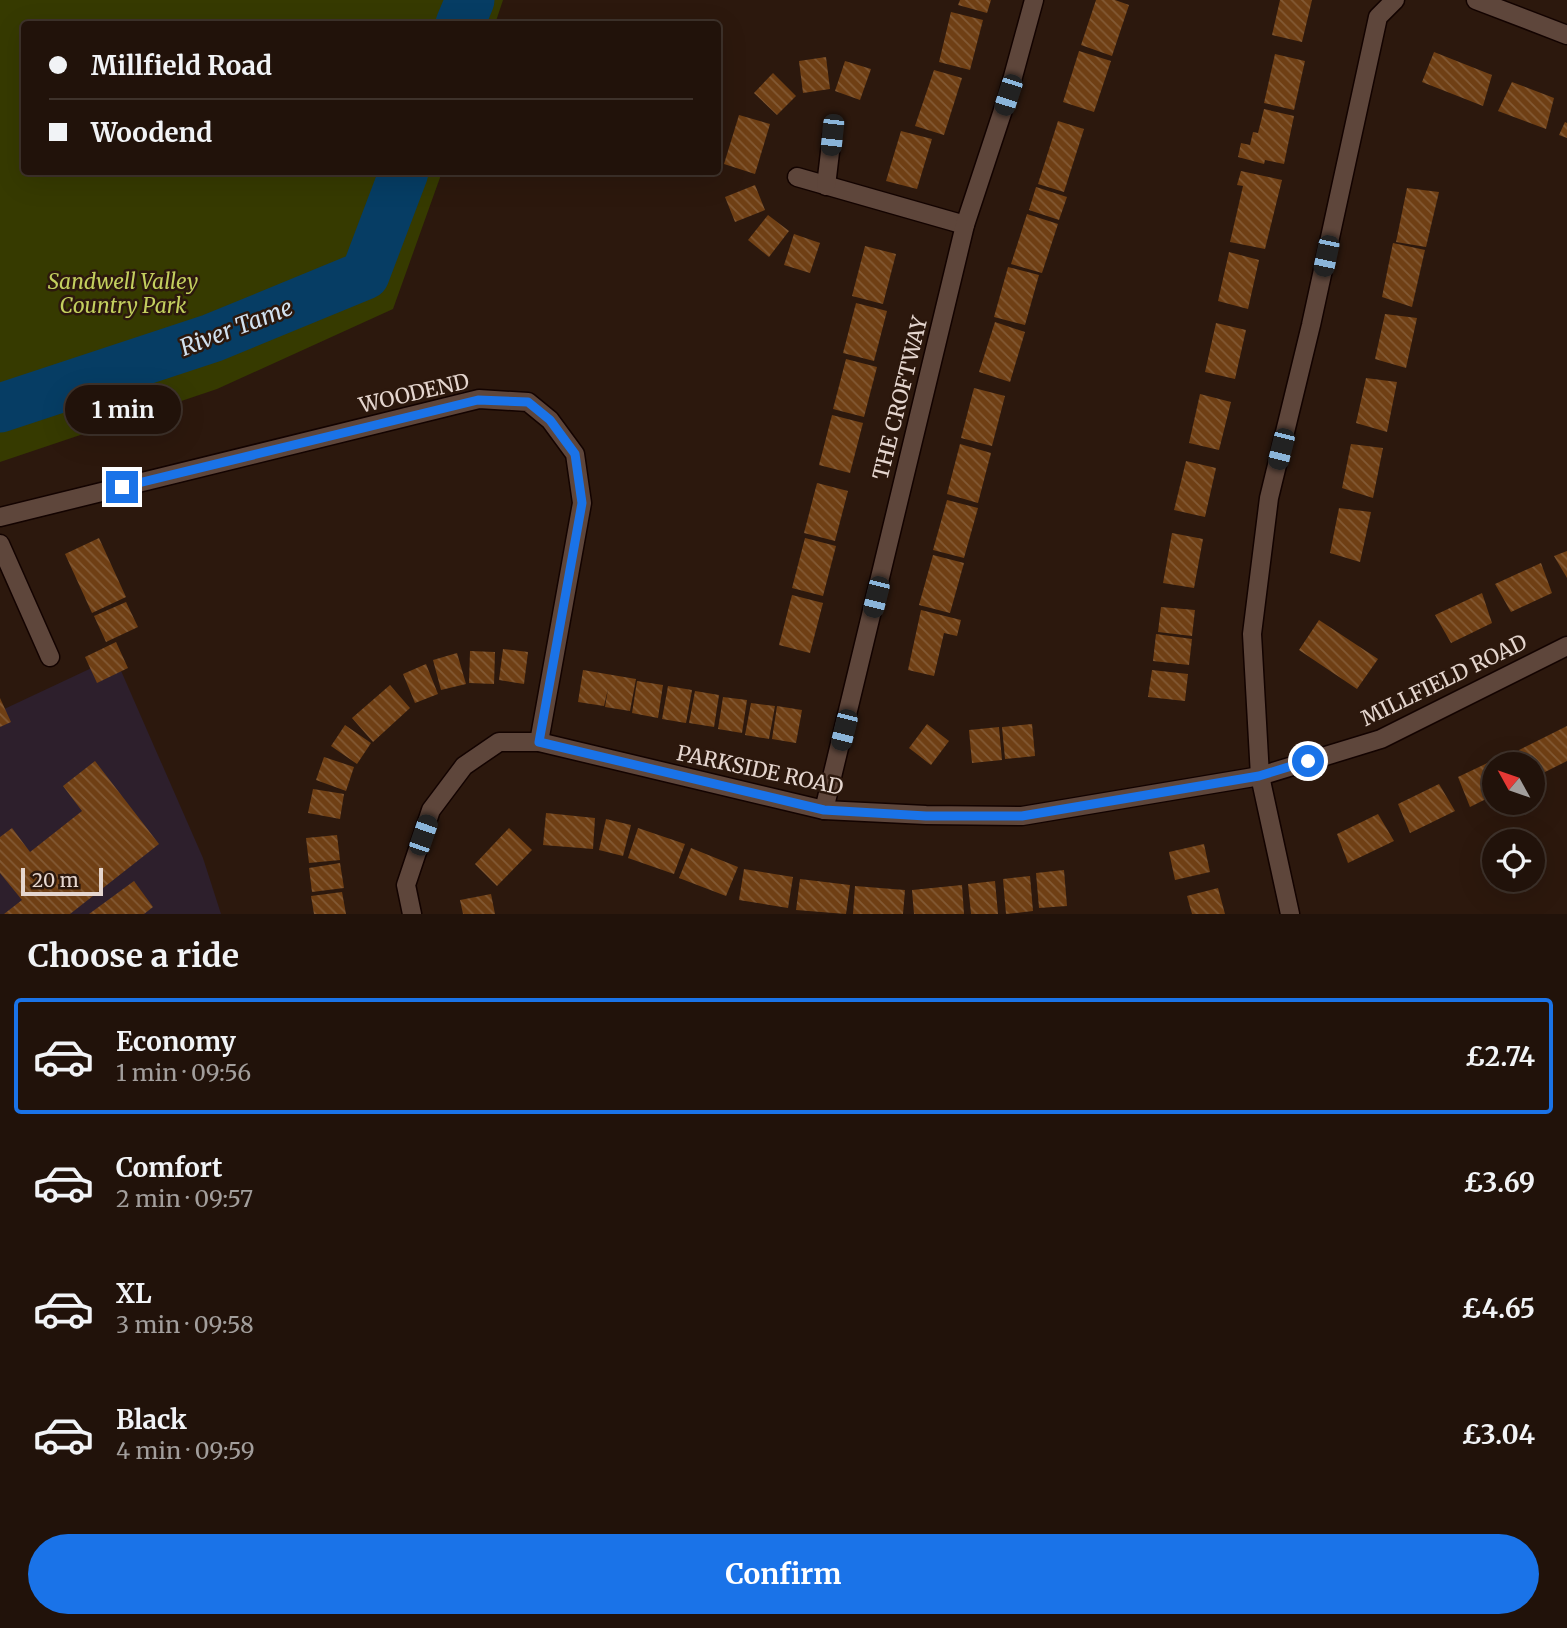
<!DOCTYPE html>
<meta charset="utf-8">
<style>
:root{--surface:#21120a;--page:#291b13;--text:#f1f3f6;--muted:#a29e9c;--line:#3e322b;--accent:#1a73e8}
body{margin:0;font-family:Merriweather,serif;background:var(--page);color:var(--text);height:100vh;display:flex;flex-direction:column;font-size:26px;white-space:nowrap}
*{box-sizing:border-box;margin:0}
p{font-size:23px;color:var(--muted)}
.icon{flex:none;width:38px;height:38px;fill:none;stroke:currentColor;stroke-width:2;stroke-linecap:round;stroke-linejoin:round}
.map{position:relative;height:914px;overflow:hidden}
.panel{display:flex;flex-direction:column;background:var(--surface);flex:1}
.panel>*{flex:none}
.banner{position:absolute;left:21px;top:21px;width:700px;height:154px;border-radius:7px;box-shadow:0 7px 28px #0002,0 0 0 2px var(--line);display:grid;align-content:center;height:154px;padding:0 28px;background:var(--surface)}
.needle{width:46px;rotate:310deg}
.tools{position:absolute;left:1482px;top:752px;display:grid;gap:14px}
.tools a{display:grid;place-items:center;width:63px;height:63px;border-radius:50%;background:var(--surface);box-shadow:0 7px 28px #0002,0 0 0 2px var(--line);font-size:35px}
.scale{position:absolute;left:21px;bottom:18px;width:82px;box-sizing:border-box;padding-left:7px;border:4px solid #e5d6cf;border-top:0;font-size:19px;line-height:24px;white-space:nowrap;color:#e5d6cf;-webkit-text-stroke:5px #2c180d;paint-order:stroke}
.end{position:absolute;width:32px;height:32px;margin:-16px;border:9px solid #1a73e8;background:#fff;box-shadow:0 0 0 4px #fff}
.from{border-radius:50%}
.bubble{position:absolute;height:49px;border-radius:24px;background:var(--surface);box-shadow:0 7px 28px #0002,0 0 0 2px var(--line);font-size:23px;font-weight:700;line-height:49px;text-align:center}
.car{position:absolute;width:21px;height:42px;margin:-21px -10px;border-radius:9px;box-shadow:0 0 5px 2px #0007;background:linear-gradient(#222 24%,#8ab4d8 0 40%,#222 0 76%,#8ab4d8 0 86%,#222 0)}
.banner b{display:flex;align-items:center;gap:24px;height:66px;font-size:26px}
.banner b+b{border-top:2px solid var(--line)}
.banner i{width:18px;height:18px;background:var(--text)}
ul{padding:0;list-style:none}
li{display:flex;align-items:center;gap:21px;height:116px;margin:0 14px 10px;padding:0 14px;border:4px solid transparent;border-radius:7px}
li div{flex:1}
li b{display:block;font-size:26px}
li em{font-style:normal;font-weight:700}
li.active{border-color:var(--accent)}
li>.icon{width:63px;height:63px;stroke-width:1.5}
h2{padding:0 28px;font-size:32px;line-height:84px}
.cta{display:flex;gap:14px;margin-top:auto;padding:14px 28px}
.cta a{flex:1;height:80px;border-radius:42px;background:var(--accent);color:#fff;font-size:28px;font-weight:700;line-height:80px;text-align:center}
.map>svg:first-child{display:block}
</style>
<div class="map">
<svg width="1567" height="914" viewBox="0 0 1567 914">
<defs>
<pattern id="building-back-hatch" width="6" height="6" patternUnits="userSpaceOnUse" patternTransform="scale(1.75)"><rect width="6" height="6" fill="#6f3f14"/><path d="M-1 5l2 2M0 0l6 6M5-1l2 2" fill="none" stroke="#835a35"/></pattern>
</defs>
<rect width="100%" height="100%" fill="#2c180d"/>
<polygon fill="#2d1f2c" points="115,657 203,858 221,914 0,914 0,711"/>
<polygon fill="#363a00" points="0,0 503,0 495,24 24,24 24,172 442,172 393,309 217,389 0,462"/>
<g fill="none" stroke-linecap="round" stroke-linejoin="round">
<g stroke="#063d64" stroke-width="49">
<polyline points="460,24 470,0"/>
<polyline points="0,408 212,338 365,275 404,172"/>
</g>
</g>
<g fill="url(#building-back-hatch)">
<polygon points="960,0 991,0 987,13 958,5"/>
<polygon points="1096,0 1115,0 1129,5 1112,56 1081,45"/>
<polygon points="1280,0 1312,0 1302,42 1272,35"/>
<polygon points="951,12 983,20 970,70 939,62"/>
<polygon points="1079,51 1111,61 1094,112 1063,102"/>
<polygon points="1434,52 1492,75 1483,106 1422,82"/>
<polygon points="1275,54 1305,61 1294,110 1264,103"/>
<polygon points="826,57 830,89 803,93 799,61"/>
<polygon points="845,61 871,69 860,100 835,91"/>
<polygon points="934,70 962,78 944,135 915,126"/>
<polygon points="773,73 796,96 777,115 754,93"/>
<polygon points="1512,82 1554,98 1546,129 1498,111"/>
<polygon points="1264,109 1294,116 1284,164 1265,160 1264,164 1238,157 1241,143 1250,145 1253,132 1258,133"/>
<polygon points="739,115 770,124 755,174 724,164"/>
<polygon points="1058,121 1084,129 1064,192 1038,184"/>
<polygon points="1565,122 1567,123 1567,138 1559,135"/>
<polygon points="901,131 932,139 917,189 886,181"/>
<polygon points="1241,171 1282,180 1265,249 1230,242 1243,186 1237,185"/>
<polygon points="755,185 765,210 735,222 725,197"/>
<polygon points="1036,187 1067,197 1059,220 1029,210"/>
<polygon points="1407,188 1439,192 1426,247 1396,242"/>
<polygon points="1027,214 1058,224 1042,273 1011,264"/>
<polygon points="768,215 789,231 769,257 748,240"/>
<polygon points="794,234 820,243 810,273 784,265"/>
<polygon points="1393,243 1425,250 1412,307 1382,297"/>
<polygon points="865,246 896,254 883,304 852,296"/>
<polygon points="1229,252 1259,260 1248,309 1218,301"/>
<polygon points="1008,267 1039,275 1025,325 994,317"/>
<polygon points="856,303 887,311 874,361 843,353"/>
<polygon points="1385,314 1417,318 1406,368 1375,359"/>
<polygon points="995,322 1025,332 1010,382 979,372"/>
<polygon points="1216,323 1246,330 1235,379 1205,372"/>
<polygon points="846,359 877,367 864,417 833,409"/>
<polygon points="1366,378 1397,382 1387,432 1356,423"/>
<polygon points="974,388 1005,396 992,446 961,438"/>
<polygon points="1200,394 1231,402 1219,450 1189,443"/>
<polygon points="832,415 863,423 850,473 819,465"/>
<polygon points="960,444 991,453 978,503 947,494"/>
<polygon points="1351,444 1383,448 1373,498 1342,488"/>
<polygon points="1186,461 1216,468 1205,517 1174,510"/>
<polygon points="817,483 848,491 835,541 804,533"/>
<polygon points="947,500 978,508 964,558 933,550"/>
<polygon points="1339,508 1371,512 1360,562 1330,553"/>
<polygon points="1172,533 1203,539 1194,588 1163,583"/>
<polygon points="99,538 126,597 92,613 65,554"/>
<polygon points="805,538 836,546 823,596 792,588"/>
<polygon points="1567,551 1567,578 1554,556"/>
<polygon points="933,555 964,563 950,613 919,605"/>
<polygon points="1541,563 1552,593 1511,612 1495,584"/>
<polygon points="1482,593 1492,623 1451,643 1435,615"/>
<polygon points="792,595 823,603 810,653 779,645"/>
<polygon points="126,602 138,627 106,642 94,616"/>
<polygon points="1161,607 1195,610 1192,636 1158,632"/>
<polygon points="921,610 961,620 957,636 944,633 934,676 908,670"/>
<polygon points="1319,620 1378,659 1357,689 1299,650"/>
<polygon points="1156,634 1192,639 1189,665 1153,661"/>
<polygon points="116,642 128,668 97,683 85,657"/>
<polygon points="503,649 528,652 524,684 499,680"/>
<polygon points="470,651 495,652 494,684 469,683"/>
<polygon points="457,653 466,684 441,690 433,660"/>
<polygon points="426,664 438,694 415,703 403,674"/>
<polygon points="583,670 636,679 630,711 605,707 608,689 604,706 578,702"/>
<polygon points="1152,670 1188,674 1185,701 1148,697"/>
<polygon points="637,681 663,685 658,718 632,713"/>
<polygon points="390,685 410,708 373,742 352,718"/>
<polygon points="668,686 692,690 686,723 662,719"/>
<polygon points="695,691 719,695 714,727 689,723"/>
<polygon points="723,697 747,700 742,733 718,729"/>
<polygon points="0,698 11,722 0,727"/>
<polygon points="751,703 775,706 769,739 745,735"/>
<polygon points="777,706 802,710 796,743 772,739"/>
<polygon points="927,724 949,741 931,765 909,748"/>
<polygon points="1032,724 1035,756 1005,759 1002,727"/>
<polygon points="345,725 371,743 357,764 331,746"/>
<polygon points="1567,726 1567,761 1533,778 1533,765 1526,765 1519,750"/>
<polygon points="999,727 1002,760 972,763 969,730"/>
<polygon points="324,757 354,767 346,791 316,780"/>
<polygon points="1500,757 1503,765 1494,765 1494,795 1470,807 1458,777"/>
<polygon points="95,761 159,844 70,914 4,914 22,900 0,873 0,837 12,828 30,852 82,811 63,786"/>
<polygon points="1439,784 1455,811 1410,833 1398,804"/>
<polygon points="313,789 344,794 340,819 308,813"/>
<polygon points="546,813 595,818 593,849 543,845"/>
<polygon points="1378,814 1394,841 1348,863 1337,834"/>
<polygon points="606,819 631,825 623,856 599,850"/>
<polygon points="509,828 532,850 497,886 475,864"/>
<polygon points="638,828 685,844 674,874 628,858"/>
<polygon points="337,835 340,860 309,863 306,838"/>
<polygon points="1204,844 1210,872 1175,880 1169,852"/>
<polygon points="691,848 738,867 726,896 679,878"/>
<polygon points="340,863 344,888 312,892 309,868"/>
<polygon points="744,869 793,877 788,908 739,900"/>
<polygon points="1064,870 1067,906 1039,908 1036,873"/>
<polygon points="1030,876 1033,911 1006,914 1003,879"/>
<polygon points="800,879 850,885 846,914 796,910"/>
<polygon points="134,881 153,907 144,914 89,914"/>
<polygon points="995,881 998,914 971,914 968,884"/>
<polygon points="962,885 964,914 914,914 912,890"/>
<polygon points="855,886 905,890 903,914 853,914"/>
<polygon points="1218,888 1225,914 1192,914 1187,896"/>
<polygon points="342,892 346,914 314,914 311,896"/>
<polygon points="491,894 495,914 463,914 460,900"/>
</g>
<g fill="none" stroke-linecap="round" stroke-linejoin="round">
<g stroke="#130300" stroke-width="21">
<g id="minor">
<polyline points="1476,0 1567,35"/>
<polyline points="797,177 965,225"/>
<polyline points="826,186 832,135"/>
<polyline points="0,517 479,399 528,402 550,420 575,454 582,503 539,742"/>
<polyline points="0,544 50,657"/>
<polyline points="824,810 965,225 1008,95 1034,0"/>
<polyline points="412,914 406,885 431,810 464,766 499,742 539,742 824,810 926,815 1022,816 1260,776 1381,739 1567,646"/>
<polyline points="1290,914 1260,776 1252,634 1269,498 1311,325 1378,17 1395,0"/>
</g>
</g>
<use href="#minor" stroke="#5e463b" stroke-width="18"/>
</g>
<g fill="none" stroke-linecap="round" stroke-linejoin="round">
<polyline stroke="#1a73e8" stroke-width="9" points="122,487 478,400 528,402 550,420 575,454 582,503 539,742 824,810 926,816 1022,816 1259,776 1308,761"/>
</g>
<g text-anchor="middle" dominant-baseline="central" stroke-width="5" stroke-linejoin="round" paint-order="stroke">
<g font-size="21" font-style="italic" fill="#c3cf5e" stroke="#2c180d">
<text x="123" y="281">Sandwell Valley<tspan x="123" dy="24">Country Park</tspan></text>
</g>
<g font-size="21" fill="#e5d6cf" stroke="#2c180d">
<text transform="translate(414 393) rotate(-13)">WOODEND</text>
<text transform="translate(900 398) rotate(-76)">THE CROFTWAY</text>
<text transform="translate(1444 680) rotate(-26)">MILLFIELD ROAD</text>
<text transform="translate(760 770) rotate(12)">PARKSIDE ROAD</text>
</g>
<g font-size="23" font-style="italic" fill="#d1e1f0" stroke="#2c180d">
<text transform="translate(236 327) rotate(-21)">River Tame</text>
</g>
</g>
</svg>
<div class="tools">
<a><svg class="needle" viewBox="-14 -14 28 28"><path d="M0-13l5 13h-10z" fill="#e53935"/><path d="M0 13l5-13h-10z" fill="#a29e9c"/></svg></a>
<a><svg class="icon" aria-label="locate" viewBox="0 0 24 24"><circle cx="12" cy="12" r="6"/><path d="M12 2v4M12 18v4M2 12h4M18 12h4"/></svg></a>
</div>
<div class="scale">20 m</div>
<i class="end from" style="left:1308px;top:761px"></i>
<i class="end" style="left:122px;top:487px"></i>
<div class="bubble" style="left:65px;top:385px;width:116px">1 min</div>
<i class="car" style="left:1008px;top:95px;rotate:198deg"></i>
<i class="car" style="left:832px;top:135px;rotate:186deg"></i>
<i class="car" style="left:1326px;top:256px;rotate:192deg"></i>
<i class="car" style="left:1281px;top:449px;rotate:194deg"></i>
<i class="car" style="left:876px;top:597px;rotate:194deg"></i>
<i class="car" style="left:844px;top:730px;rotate:194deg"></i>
<i class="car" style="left:423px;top:835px;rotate:19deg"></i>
<div class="banner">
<b><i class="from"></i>Millfield Road</b>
<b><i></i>Woodend</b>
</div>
</div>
<section class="panel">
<h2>Choose a ride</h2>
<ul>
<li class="active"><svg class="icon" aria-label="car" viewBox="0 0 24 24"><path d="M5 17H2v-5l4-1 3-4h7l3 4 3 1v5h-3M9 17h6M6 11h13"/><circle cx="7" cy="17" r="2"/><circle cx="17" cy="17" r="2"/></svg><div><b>Economy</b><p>1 min · 09:56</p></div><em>£2.74</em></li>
<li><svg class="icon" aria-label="car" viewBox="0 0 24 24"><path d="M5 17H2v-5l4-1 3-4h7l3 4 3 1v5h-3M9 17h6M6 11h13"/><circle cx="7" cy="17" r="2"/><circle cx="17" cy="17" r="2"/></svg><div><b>Comfort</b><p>2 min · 09:57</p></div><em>£3.69</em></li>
<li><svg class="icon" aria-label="car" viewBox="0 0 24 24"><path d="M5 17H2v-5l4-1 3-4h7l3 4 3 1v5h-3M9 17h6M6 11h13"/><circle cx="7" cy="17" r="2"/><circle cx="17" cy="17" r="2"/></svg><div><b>XL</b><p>3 min · 09:58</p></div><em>£4.65</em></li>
<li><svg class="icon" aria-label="car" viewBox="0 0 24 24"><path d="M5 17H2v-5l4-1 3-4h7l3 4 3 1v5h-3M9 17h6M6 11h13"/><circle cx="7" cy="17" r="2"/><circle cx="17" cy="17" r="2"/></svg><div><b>Black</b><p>4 min · 09:59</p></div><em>£3.04</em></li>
</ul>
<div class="cta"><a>Confirm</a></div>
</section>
